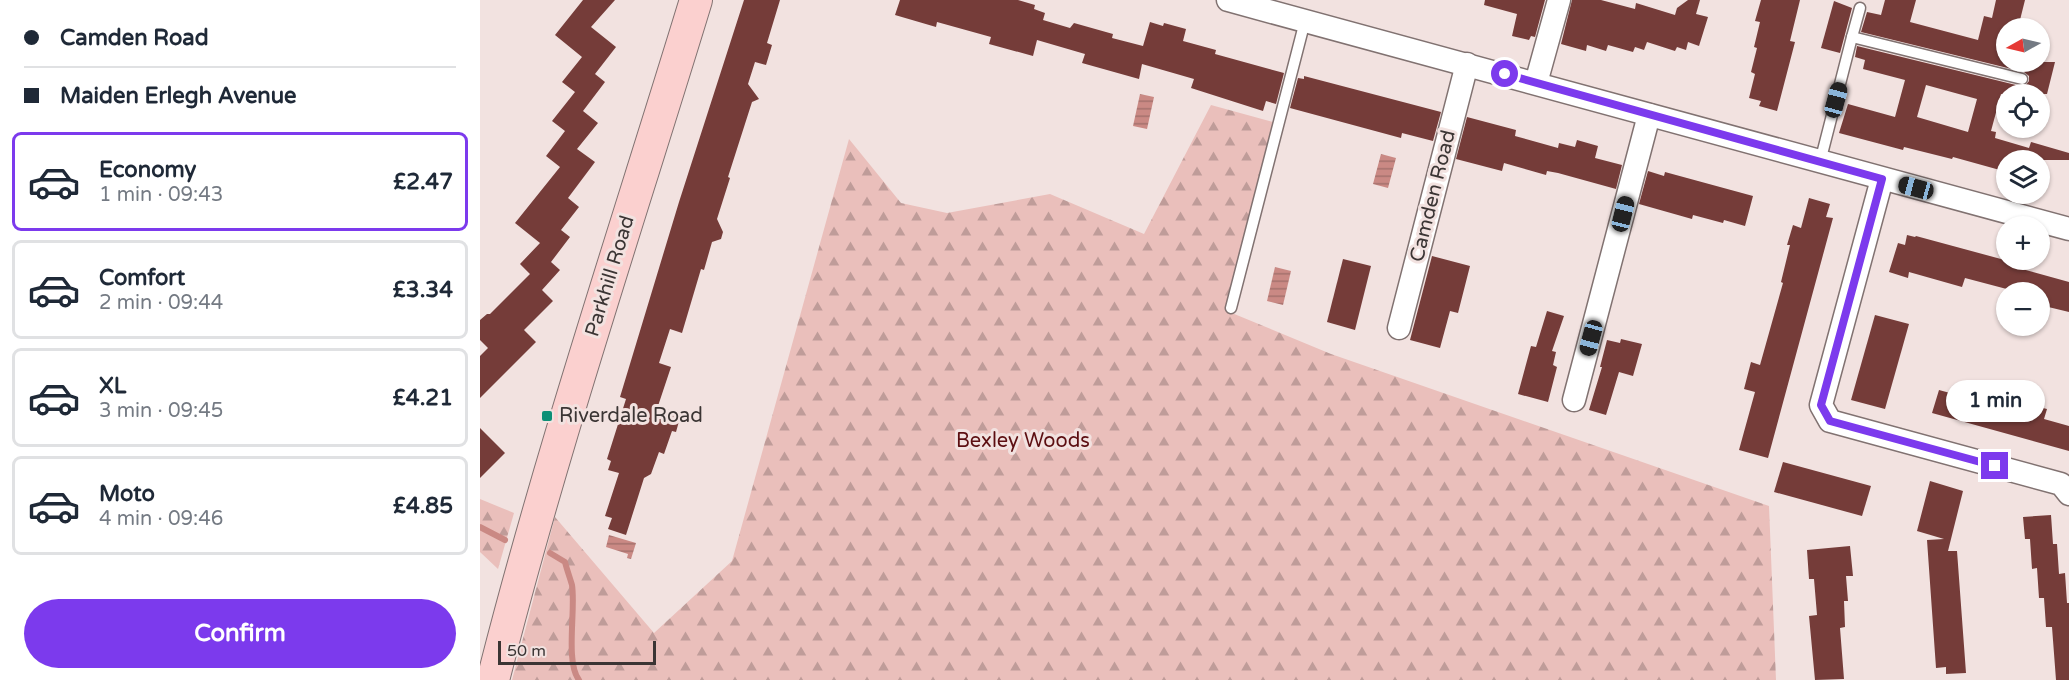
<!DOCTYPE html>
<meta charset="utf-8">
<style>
:root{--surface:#fff;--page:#f6f6f7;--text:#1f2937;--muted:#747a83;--line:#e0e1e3;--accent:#7c3aed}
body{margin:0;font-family:"Varela Round",sans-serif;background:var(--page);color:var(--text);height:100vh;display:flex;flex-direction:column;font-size:22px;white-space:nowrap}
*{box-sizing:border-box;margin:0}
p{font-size:20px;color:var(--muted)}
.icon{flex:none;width:33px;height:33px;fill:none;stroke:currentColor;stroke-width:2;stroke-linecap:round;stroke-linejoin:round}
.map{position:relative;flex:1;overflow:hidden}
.side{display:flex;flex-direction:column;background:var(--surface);width:480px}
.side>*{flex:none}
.guide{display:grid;align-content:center;height:132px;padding:0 24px;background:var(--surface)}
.needle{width:39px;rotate:262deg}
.buttons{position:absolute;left:1516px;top:18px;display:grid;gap:12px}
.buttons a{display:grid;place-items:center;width:54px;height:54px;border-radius:50%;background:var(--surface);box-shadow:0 2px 4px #0004;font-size:30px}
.scale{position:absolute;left:18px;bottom:15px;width:158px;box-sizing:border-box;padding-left:6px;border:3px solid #3b3534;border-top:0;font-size:16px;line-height:21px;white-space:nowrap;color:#3b3534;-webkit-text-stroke:4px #f2e2e0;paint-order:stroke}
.end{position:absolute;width:27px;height:27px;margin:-14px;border:8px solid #7c3aed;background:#fff;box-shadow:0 0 0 3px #fff}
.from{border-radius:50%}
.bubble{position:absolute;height:42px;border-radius:21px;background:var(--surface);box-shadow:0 2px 4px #0004;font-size:20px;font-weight:700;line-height:42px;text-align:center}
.car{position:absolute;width:18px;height:36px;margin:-18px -9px;border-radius:8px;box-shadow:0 0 4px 2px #0007;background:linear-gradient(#222 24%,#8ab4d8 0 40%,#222 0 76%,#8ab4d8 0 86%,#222 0)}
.guide b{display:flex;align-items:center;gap:21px;height:57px;font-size:22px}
.guide b+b{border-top:2px solid var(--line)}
.guide i{width:15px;height:15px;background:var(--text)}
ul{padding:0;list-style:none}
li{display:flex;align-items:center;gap:18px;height:99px;margin:0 12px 9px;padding:0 12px;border:3px solid var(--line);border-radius:9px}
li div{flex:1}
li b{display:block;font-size:22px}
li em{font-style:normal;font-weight:700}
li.active{border-color:var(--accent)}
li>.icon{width:54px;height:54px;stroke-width:1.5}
.action{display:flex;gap:12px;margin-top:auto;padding:12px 24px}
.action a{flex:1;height:69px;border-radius:36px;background:var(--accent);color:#fff;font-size:24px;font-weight:700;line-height:69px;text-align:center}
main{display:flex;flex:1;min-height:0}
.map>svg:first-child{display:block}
</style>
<main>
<section class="side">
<div class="guide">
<b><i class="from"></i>Camden Road</b>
<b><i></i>Maiden Erlegh Avenue</b>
</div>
<ul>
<li class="active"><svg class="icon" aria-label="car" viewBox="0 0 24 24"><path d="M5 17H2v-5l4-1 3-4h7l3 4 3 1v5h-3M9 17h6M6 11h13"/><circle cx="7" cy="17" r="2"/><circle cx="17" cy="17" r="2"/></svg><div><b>Economy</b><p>1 min · 09:43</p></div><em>£2.47</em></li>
<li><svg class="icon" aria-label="car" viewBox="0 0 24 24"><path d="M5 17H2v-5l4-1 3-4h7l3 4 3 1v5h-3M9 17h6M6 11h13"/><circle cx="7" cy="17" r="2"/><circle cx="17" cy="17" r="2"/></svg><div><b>Comfort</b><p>2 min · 09:44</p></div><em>£3.34</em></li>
<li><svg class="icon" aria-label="car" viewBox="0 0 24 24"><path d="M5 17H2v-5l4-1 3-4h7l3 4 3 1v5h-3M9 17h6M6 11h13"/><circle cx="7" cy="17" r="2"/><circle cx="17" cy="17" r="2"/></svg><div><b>XL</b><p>3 min · 09:45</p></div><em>£4.21</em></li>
<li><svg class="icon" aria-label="car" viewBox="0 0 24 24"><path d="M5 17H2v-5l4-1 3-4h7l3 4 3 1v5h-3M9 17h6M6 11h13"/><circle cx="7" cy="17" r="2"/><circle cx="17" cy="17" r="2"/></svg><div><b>Moto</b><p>4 min · 09:46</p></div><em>£4.85</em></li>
</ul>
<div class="action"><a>Confirm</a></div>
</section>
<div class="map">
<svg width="1589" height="680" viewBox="0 0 1589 680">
<defs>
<pattern id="forest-firs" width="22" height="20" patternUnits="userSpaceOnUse" patternTransform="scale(1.5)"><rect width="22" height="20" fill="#eabfbb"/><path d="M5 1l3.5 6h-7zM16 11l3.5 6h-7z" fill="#bf9c99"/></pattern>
<pattern id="water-rules" width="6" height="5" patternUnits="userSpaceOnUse" patternTransform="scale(1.5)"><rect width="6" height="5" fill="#ca8984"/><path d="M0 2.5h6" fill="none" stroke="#a5716d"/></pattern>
</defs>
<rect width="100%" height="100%" fill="#f2e2e0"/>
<g fill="url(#forest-firs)">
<polygon points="731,105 800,124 747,311 851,354 1289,506 1296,680 32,680 75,517 174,633 252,561 369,139 421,203 467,213 570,194 664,234"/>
<polygon points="0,499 34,513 18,569 0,552"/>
</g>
<g fill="url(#water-rules)">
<polygon points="660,94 674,97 667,129 653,126"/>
<polygon points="901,154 916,158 908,188 893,184"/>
<polygon points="795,267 811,271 803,305 787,301"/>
<polygon points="129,535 156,543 151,559 147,558 148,554 126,547"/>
</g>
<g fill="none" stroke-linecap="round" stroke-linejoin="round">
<g stroke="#ca8984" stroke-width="6">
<polyline points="0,527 25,540"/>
<path d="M 70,553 L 85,562 C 87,570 90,578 92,585 C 96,609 85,662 99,680"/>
</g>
</g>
<g fill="#753c39" fill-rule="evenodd">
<polygon points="103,0 135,0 111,27 136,47 115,74 125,82 103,111 118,123 97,149 115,162 88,198 99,207 81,230 90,237 71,262 80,270 62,290 73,301 44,330 56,342 0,398 0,356 8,348 0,340 0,320 7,314 10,314 50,274 40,264 60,243 35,223 80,167 66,156 85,131 72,121 95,92 82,82 102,57 75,35"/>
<polygon points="264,0 300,0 287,43 292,45 286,65 275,62 268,84 279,99 272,102 248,177 250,178 237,219 243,232 241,239 232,242 224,270 221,269 202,333 190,329 179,363 191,367 178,406 201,414 196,432 192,431 184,454 179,452 171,474 164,478 146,535 128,529 132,518 125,516 139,473 128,470 131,461 127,459 146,399 140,397 199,202"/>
<polygon points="420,0 538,0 555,5 554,9 565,13 563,20 590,28 594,23 633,34 632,38 663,46 670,22 683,26 684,23 706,29 703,41 736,50 735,54 804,73 796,104 786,101 783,111 711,88 714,79 662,64 659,79 602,63 605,54 557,40 553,56 509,44 511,37 457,22 456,27 415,15"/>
<polygon points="1005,0 1065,0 1055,37 1051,36 1049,40 1032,36 1037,14 1004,5"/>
<polygon points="1092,0 1121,0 1155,9 1156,3 1195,15 1197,8 1208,0 1220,0 1216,14 1228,17 1219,46 1208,42 1206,50 1197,47 1195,51 1167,42 1164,50 1155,47 1153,52 1128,45 1126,51 1107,45 1106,51 1081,44"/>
<polygon points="1281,0 1320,0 1310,41 1315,42 1297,111 1279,106 1281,101 1269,98 1275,74 1271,72 1277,48 1274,47 1280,22 1275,21"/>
<path d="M 1405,0 L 1436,0 L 1430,22 L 1498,40 L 1504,16 L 1512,18 L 1516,0 L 1545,0 L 1538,28 L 1527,28 L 1527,62 L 1575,62 L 1567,94 L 1521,94 L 1511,131 L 1516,132 L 1515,138 L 1549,148 L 1551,142 L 1589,153 L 1589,160 L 1527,160 L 1527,172 L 1473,157 L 1472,159 L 1424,147 L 1423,150 L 1359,133 L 1368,104 L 1415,117 L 1425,80 L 1383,69 L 1385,60 L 1375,57 L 1377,46 L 1540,86 L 1545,86 L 1549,81 L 1549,76 L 1544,72 L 1381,32 L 1387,12 L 1401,15 ZM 1446,85 L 1497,99 L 1488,132 L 1437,117 Z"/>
<polygon points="1354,1 1372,8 1360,53 1341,48"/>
<polygon points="824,76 961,112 953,141 922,133 921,138 810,108 818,78 824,79"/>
<polygon points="987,117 1036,130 1035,136 1078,148 1079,143 1095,147 1097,140 1118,146 1115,158 1142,165 1136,189 1078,173 1067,171 1066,175 1024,163 1022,171 976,159"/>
<polygon points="1168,171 1184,176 1185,172 1273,196 1265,226 1244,220 1243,223 1213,215 1212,219 1159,204"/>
<polygon points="1329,198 1350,204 1346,217 1353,218 1288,458 1259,450 1275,392 1264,389 1271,362 1280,365 1303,283 1301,282 1310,245 1307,245 1313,225 1321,228"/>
<polygon points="1427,235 1435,237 1436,236 1532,262 1531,266 1589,282 1589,312 1560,305 1560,292 1538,292 1485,278 1482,287 1429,272 1428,278 1409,272 1418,243 1425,245"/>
<polygon points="952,256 990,266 978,313 970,311 960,348 930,340"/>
<polygon points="863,259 891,266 875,330 847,322"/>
<polygon points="1067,311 1084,316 1072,351 1076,352 1073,365 1077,367 1068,402 1038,394 1051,346 1056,347"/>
<polygon points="1395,315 1429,324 1405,409 1371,400"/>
<polygon points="1141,339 1162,344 1153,376 1139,372 1126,415 1109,410 1122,367 1120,367 1127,340 1140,343"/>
<polygon points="1459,390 1514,405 1516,396 1567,409 1564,419 1589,426 1589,451 1452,413"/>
<polygon points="0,428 25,453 0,478"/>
<polygon points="1303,462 1391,486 1382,516 1294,492"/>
<polygon points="1450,481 1483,491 1468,551 1477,551 1486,673 1466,674 1466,667 1456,668 1447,540 1464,539 1437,531"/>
<polygon points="1571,515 1573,544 1577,544 1579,574 1585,573 1587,603 1589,603 1589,680 1576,680 1572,627 1566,627 1564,598 1559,598 1557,568 1552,569 1550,539 1545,539 1543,517"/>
<polygon points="1370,546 1373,576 1366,576 1368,601 1364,601 1365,627 1360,628 1364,679 1335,680 1329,616 1337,615 1334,579 1329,579 1327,550"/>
</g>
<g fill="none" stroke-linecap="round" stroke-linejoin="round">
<g stroke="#817271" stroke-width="13">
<g id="lane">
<polyline points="1380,8 1372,37 1542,79"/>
<polyline points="1340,162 1372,37"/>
<polyline points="751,308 825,21"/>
</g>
</g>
<g stroke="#817271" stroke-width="25">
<g id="street">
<polyline points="748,0 1589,229"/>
<polyline points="1056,83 1079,0"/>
<polyline points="1402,179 1341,405 1350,421 1581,484 1589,494"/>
<polyline points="919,328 987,64"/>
<polyline points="1094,400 1169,115"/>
</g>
</g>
<g stroke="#817271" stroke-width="34">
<path id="secondary" d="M 13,680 C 71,451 147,226 216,0"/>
</g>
<use href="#lane" stroke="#fff" stroke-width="10"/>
<use href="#street" stroke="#fff" stroke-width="22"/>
<use href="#secondary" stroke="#fbd0cf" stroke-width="32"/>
</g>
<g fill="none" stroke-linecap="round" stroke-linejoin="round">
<polyline stroke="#7c3aed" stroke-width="8" points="1025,74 1402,179 1341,405 1350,421 1515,466"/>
</g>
<rect fill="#0d8f76" stroke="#f2e2e0" stroke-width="2" x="61" y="410" width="12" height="12" rx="3"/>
<g text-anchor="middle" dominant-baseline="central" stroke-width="6" stroke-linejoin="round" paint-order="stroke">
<g font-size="20" fill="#3b3534" stroke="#f2e2e0">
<text transform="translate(953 196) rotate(-76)">Camden Road</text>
<text transform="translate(130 276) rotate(-73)">Parkhill Road</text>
</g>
<g font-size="20" fill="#3b3534" stroke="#f2e2e0" text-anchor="start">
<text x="79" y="416">Riverdale Road</text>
</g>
<g font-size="20" fill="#5c0e11" stroke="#f2e2e0">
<text x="543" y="441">Bexley Woods</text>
</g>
</g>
</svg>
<div class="buttons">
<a><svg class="needle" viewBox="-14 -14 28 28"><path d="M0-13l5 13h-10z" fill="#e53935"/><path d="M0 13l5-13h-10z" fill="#747a83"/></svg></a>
<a><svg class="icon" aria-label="locate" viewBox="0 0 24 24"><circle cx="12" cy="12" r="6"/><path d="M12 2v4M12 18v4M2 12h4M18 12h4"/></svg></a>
<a><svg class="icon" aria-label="layers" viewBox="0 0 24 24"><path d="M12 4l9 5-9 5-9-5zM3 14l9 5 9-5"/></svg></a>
<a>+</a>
<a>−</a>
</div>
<div class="scale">50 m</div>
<i class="end from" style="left:1025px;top:74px"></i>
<i class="end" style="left:1515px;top:466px"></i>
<div class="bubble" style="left:1466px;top:380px;width:99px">1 min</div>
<i class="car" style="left:1356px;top:100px;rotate:15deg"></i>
<i class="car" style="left:1436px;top:188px;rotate:285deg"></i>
<i class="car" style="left:1143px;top:214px;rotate:14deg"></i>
<i class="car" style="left:1111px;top:338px;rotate:195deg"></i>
</div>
</main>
